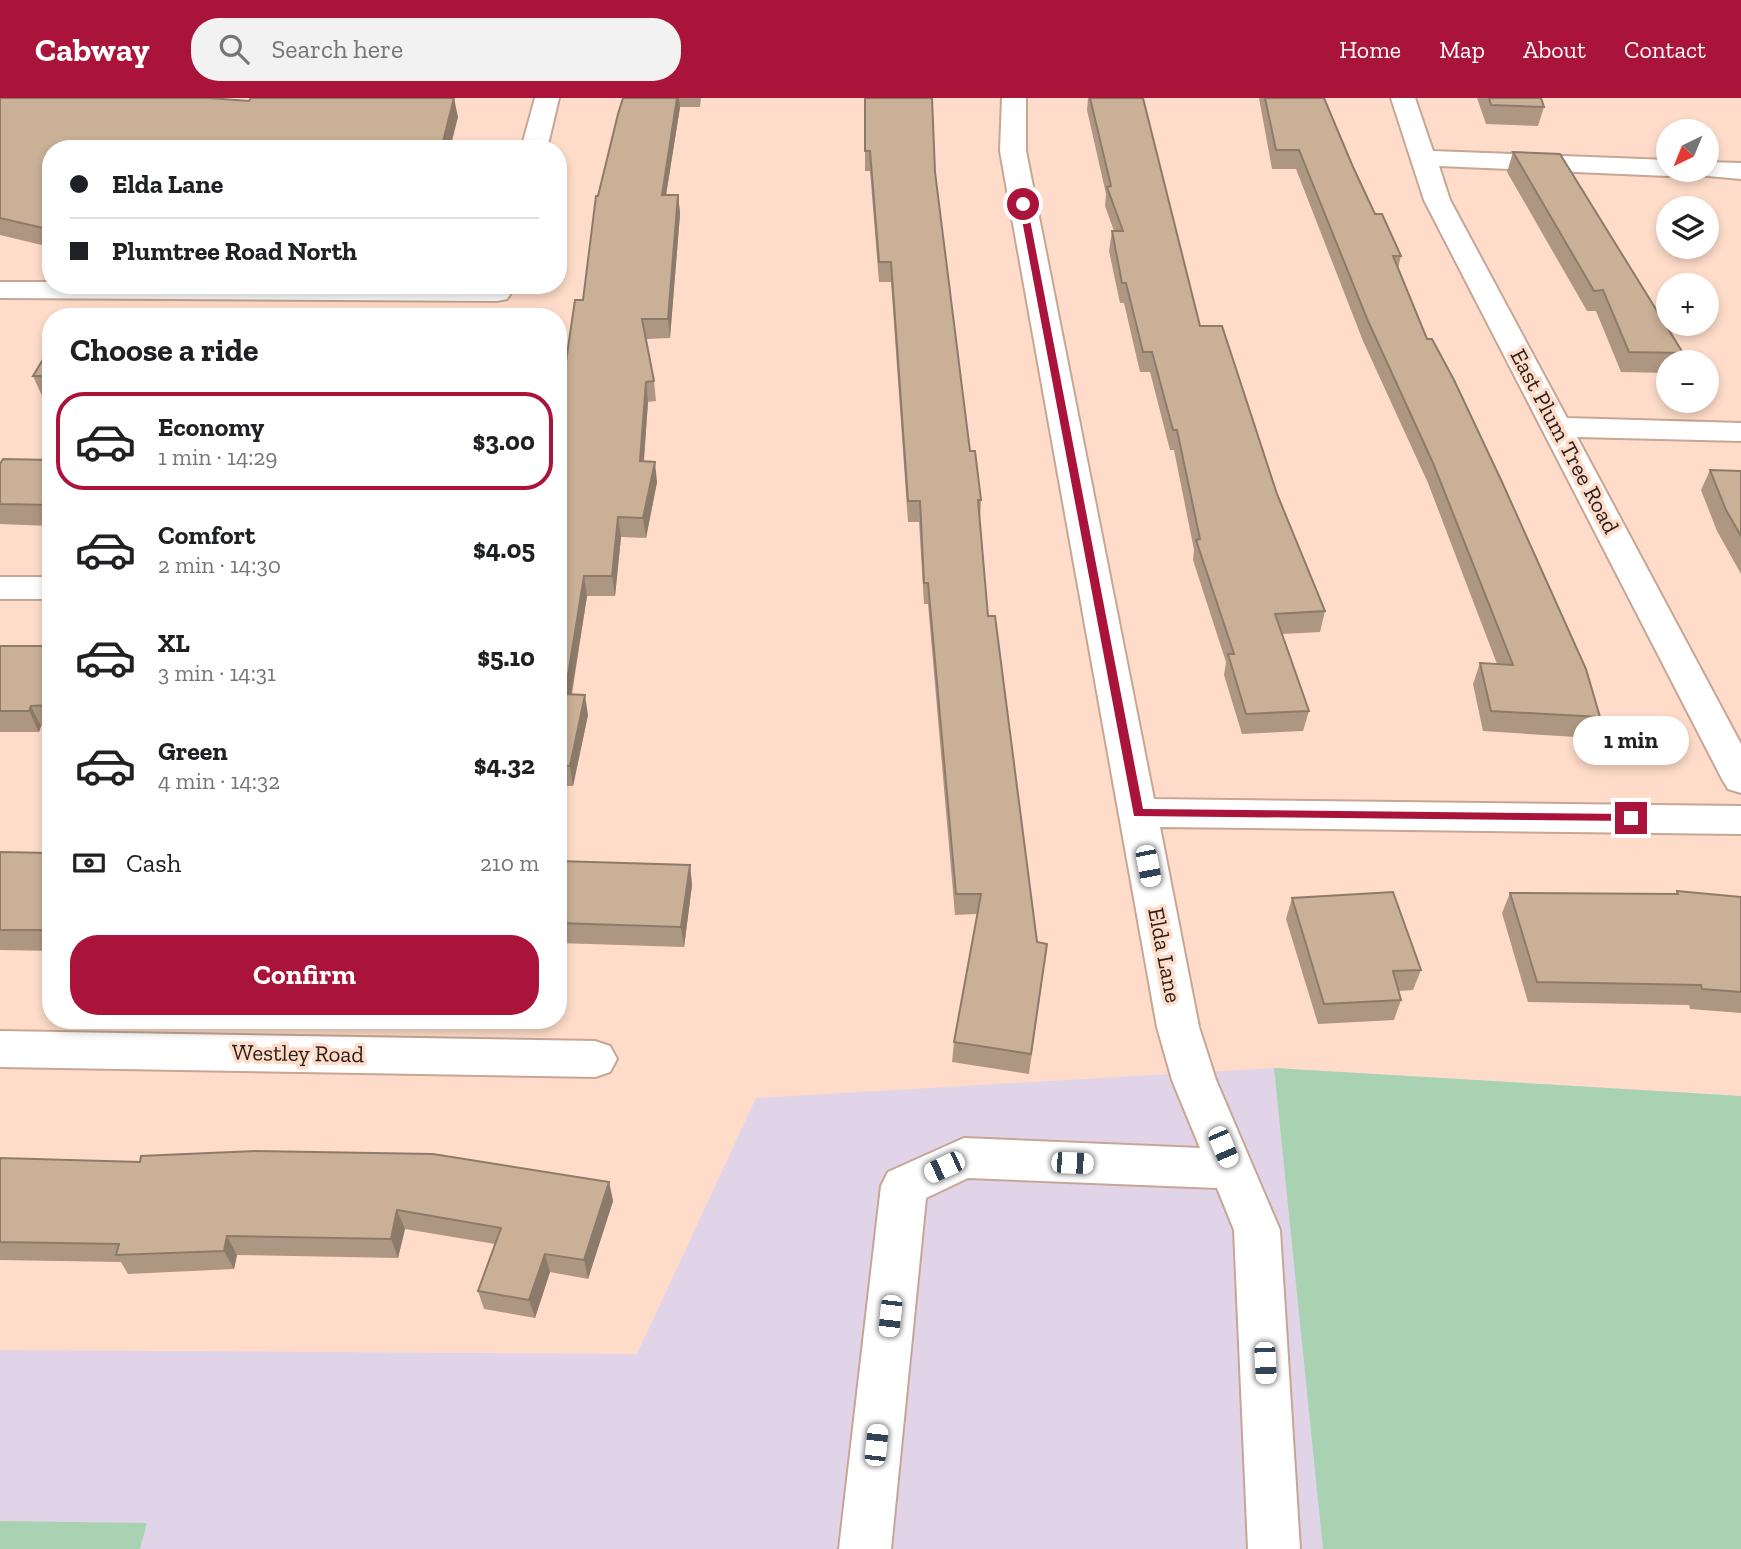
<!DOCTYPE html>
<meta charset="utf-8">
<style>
:root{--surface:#fff;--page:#f2f2f2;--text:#202124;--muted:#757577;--line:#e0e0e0;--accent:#aa143b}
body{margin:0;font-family:"Zilla Slab",serif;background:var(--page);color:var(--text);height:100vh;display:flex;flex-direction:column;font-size:26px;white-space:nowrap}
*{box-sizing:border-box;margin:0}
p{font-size:23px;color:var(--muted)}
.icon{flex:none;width:38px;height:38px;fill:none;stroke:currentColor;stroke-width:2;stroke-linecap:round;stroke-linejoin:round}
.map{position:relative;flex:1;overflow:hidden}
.sheet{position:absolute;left:42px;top:210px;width:525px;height:721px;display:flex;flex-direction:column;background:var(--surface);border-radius:28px;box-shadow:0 4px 10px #0003}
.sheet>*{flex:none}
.banner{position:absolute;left:42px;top:42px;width:525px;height:154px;border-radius:28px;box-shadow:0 4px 10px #0003;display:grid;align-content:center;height:154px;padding:0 28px;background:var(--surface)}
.needle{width:46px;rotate:223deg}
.fabs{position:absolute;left:1656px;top:21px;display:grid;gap:14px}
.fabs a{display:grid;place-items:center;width:63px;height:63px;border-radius:50%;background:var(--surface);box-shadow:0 4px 10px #0003;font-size:35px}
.end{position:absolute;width:32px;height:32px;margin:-16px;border:9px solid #aa143b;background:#fff;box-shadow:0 0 0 4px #fff}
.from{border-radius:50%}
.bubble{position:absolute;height:49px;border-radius:24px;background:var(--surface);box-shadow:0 4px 10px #0003;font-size:23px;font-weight:800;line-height:49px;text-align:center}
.car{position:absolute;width:21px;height:42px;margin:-21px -10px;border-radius:9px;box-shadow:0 0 5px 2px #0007;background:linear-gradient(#fff 24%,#345 0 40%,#fff 0 76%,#345 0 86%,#fff 0)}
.banner b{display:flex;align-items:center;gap:24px;height:66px;font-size:26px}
.banner b+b{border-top:2px solid var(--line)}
.banner i{width:18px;height:18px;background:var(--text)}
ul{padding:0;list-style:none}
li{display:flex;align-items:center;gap:21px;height:98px;margin:0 14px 10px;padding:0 14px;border:4px solid transparent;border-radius:28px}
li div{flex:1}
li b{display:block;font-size:26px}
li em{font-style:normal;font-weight:800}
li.active{border-color:var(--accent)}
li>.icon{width:63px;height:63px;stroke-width:1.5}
h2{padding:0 28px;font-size:32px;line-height:84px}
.pay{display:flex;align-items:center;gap:18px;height:77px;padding:0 28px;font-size:26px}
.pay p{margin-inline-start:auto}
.cta{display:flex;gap:14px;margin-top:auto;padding:14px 28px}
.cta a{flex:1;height:80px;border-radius:28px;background:var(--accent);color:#fff;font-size:28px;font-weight:800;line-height:80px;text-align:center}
header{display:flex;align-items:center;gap:42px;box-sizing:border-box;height:98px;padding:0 35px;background:var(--accent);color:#fff}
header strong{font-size:33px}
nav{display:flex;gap:38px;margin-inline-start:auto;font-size:24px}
.search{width:490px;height:63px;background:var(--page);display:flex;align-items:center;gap:18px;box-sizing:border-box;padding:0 24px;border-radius:28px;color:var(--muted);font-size:26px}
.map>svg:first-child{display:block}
</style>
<header>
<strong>Cabway</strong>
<div class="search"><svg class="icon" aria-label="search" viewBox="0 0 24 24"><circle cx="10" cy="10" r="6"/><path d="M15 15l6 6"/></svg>Search here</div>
<nav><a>Home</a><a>Map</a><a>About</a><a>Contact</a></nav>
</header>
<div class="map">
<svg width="1741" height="1451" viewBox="0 0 1741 1451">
<rect width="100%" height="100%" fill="#fedcc9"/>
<polygon fill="#e2d4e8" points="1274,970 1741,998 1741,1451 0,1451 0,1252 637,1256 756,1000"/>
<g fill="#a9d2b3">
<polygon points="1274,970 1741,998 1741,1451 1323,1451"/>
<polygon points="0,1423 147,1425 140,1451 0,1451"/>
</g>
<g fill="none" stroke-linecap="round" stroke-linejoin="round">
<g stroke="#c6a694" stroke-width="4">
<g id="minor">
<polygon points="535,0 559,0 547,51 521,51"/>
<polygon points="1002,0 1026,0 1026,53 1154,701 1741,708 1741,736 1160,729 1199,929 1216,982 1280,1132 1300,1451 1248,1451 1234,1132 1217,1090 968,1080 926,1100 891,1451 839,1451 881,1088 888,1074 964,1040 1200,1050 1172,982 1157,929 1000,53"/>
<polygon points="1391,0 1415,0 1433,53 1668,62 1668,72 1680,72 1677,75 1668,78 1439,68 1450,102 1567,320 1741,325 1741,343 1577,339 1741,646 1741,695 1728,691 1722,681 1424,102"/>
<polygon points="1706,64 1741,65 1741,81 1697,77 1693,72 1706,72"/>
<polygon points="0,184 51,184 51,187 500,187 507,189 511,195 507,201 497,203 0,200"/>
<rect x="0" y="479" width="51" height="22"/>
<polygon points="0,933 595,943 610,948 617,961 610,974 595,979 0,969"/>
</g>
</g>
<use href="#minor" fill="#fff" fill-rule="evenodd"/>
</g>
<g fill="#ae9782">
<polygon points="0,0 458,19 51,51 50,149 0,137"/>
<polygon points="623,0 701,0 700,9 680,9 666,97 678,97 680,116 670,240 646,241 654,283 656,303 648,304 644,364 657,384 646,440 621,439 615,498 587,498 572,596 588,617 573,688 558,688 558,318 583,202 598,98"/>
<polygon points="865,0 935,74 970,353 981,402 980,422 988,518 1037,844 1047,846 1029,976 952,964 954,944 977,816 955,817 928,506 924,506 919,424 908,424 891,184 879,184 870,73 865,73"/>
<polygon points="1088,0 1143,0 1200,228 1277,396 1325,513 1320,534 1282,536 1309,613 1303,633 1242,636 1224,577 1226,564 1193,462 1194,452 1174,352 1170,352 1150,274 1140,274 1124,205 1120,205 1109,153 1112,133 1114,133 1105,108 1106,96 1087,12"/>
<polygon points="1259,0 1324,0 1353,69 1375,116 1401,158 1398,170 1427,241 1600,619 1591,640 1483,633 1473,586 1480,565 1497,566 1428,385 1363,243 1296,71 1272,71"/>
<polygon points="1477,0 1541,0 1544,9 1538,28 1486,26"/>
<polygon points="1513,54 1683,255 1680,264 1668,264 1668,275 1621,274 1596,213 1587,213 1507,74"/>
<polygon points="51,248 51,298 42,298 33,278"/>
<polygon points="51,362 51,428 0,426 0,366"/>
<polygon points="1710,372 1741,373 1741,476 1717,433 1701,392"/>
<polygon points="0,548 51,548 51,628 41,628 39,634 0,634"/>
<polygon points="0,754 51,755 51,853 0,852"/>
<polygon points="558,763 690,767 692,787 684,849 558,845"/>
<polygon points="1677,793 1741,799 1741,915 1690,911 1689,907 1528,904 1502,815 1510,795 1676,796"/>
<polygon points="1292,800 1421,872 1413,892 1399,893 1401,902 1394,922 1318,926 1286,821"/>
<polygon points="0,1060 609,1084 613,1103 588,1181 550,1174 535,1220 484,1211 478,1193 495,1146 405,1131 398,1160 237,1157 234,1171 128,1176 121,1164 0,1162"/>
</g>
<g fill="#8d7b6a">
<polygon points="454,0 458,19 450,51 441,51"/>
<polygon points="677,0 679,0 680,9 663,116 662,97"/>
<polygon points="678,97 680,116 670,240 668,221"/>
<polygon points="50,125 51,128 50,149 43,130"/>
<polygon points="646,284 648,304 642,384 640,363"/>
<polygon points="655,364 657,384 646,440 643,420"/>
<polygon points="618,419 621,439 615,498 612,478"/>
<polygon points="584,478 587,498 568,616 565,596"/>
<polygon points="585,597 588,617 573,688 570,668"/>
<polygon points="31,608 41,628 39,634 29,613"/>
<polygon points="690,767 692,787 684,849 681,829"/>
<polygon points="609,1084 613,1103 588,1181 584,1162"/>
<polygon points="397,1112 405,1131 398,1160 391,1141"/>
<polygon points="227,1138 237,1157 234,1171 224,1153"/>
<polygon points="545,1156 550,1174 535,1220 529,1202"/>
</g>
<g fill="#cab097" stroke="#8d7b6a" stroke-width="2">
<polygon points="0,0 209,0 249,3 251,0 454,0 441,51 51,51 51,125 43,130 0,120"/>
<polygon points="623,0 677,0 662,97 678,97 668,221 642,221 654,283 646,284 640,363 655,364 643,420 618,419 612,478 584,478 565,596 585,597 570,668 558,668 558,318 575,202 583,202 596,98 598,98 618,16"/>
<polygon points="865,0 932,0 935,74 970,353 975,353 981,402 978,402 988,518 995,518 1037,844 1047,846 1031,956 954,944 981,796 956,796 928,485 924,485 920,403 908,403 891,164 879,164 870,53 865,53"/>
<polygon points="1090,0 1143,0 1200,228 1222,228 1277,396 1325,513 1275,516 1309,613 1246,616 1228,556 1234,556 1196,442 1200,441 1177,332 1173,332 1152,254 1143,254 1126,185 1122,185 1112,133 1123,133 1107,89 1111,88"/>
<polygon points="1265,0 1324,0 1353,69 1375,116 1382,116 1401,158 1393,158 1427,241 1432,241 1454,282 1502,384 1586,571 1600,619 1491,613 1480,565 1513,567 1433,365 1368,223 1299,52 1276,52"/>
<polygon points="1489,0 1541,0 1544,9 1491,7"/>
<polygon points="1513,54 1560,56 1683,255 1629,254 1603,192 1594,193"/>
<polygon points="51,248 51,278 33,278"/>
<polygon points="3,361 51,362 51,407 0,406 0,366"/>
<polygon points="1710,372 1741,373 1741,438 1726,412"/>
<polygon points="0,548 51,548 51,607 31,608 29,613 0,613"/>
<polygon points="0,754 51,755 51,832 0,832"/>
<polygon points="558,763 690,767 681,829 558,825"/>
<polygon points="1677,793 1741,799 1741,894 1702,891 1701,887 1537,884 1510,795 1678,796"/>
<polygon points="1393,794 1421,872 1393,873 1401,902 1324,906 1292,800"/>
<polygon points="255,1053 433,1056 609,1084 584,1162 545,1156 529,1202 478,1193 501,1130 397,1112 391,1141 227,1138 224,1153 116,1157 119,1146 0,1144 0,1060 140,1064 141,1058"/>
</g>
<polygon fill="#aa143b" points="1023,103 1027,106 1143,711 1631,716 1635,718 1635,723 1134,718 1019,106"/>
<g text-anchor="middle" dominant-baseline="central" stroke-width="7" stroke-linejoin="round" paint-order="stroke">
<g font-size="23" fill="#2a1e18" stroke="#fedcc9">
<text transform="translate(1565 343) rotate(62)">East Plum Tree Road</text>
<text transform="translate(1165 857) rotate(79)">Elda Lane</text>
<text transform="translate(298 955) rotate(1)">Westley Road</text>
</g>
</g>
</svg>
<div class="fabs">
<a><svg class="needle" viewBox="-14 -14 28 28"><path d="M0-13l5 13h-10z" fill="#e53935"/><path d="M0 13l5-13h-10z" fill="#757577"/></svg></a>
<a><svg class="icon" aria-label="layers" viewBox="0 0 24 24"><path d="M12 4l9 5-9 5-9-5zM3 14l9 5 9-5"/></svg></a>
<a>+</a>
<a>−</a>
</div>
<i class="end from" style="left:1023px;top:106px"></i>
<i class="end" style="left:1631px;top:720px"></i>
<div class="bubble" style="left:1573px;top:618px;width:116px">1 min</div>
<i class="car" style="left:1148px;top:768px;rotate:169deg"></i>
<i class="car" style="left:1223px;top:1049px;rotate:157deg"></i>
<i class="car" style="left:1072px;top:1065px;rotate:92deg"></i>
<i class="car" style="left:944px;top:1069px;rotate:245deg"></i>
<i class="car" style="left:890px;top:1218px;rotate:186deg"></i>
<i class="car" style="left:1265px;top:1265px;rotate:177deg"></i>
<i class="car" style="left:876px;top:1347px;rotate:6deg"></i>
<div class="banner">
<b><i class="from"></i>Elda Lane</b>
<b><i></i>Plumtree Road North</b>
</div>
<section class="sheet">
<h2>Choose a ride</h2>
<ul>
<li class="active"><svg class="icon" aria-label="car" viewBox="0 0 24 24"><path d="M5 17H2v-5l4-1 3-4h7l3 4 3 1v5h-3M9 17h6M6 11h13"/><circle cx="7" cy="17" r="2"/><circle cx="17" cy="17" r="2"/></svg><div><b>Economy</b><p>1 min · 14:29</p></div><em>$3.00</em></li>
<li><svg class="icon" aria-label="car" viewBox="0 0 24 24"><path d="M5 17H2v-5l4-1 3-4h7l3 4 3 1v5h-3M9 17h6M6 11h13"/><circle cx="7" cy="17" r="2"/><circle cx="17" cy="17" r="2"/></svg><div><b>Comfort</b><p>2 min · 14:30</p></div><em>$4.05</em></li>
<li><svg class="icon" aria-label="car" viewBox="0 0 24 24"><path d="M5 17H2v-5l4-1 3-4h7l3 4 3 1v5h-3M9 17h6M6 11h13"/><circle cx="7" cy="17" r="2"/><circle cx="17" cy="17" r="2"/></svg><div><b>XL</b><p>3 min · 14:31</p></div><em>$5.10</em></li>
<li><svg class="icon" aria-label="car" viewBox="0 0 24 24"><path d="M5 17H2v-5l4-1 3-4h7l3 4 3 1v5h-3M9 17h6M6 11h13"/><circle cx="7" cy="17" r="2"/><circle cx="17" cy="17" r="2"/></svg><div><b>Green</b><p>4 min · 14:32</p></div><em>$4.32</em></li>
</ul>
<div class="pay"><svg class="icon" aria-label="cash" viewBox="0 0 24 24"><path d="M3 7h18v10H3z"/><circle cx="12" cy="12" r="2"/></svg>Cash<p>210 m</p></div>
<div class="cta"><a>Confirm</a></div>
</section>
</div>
